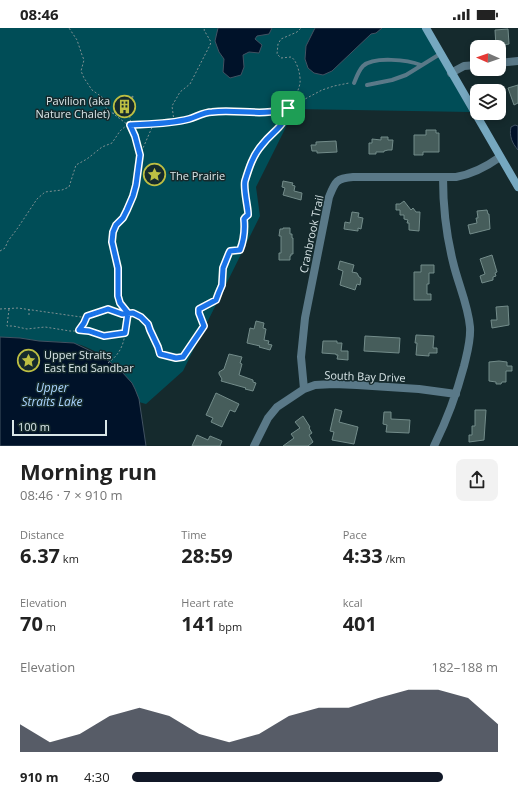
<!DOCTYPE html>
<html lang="en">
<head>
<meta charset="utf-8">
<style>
  :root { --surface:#fff; --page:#f2f2f2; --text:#222; --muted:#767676; --accent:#111827 }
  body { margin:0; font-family:"Open Sans",sans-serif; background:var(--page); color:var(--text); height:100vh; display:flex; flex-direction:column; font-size:15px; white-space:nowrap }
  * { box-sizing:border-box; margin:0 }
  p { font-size:13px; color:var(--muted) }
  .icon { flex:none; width:22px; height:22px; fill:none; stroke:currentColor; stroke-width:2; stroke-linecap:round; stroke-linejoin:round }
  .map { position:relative; height:418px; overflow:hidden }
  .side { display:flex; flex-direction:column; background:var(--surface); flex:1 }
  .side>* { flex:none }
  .needle { width:26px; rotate:272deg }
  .buttons { position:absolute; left:470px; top:12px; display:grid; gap:8px }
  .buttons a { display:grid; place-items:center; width:36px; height:36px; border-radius:8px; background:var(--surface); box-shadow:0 2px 6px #0003; font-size:20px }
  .scale { position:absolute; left:12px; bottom:10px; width:95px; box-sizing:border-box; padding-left:4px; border:2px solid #d9e6e8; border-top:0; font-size:11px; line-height:14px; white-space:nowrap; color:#d9e6e8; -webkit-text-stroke:3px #152a2d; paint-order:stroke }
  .pin { position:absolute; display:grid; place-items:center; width:34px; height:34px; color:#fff; margin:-17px; border-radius:8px; box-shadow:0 2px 6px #0006 }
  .round { display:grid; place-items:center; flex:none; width:42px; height:42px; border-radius:8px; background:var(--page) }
  .overview { display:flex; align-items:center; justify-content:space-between; height:68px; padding:0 20px }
  h1 { font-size:22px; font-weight:700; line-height:30px }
  .stats { display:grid; grid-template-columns:repeat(3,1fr); gap:6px; height:68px; padding:4px 20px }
  .stats div { display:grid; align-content:center }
  .stats b { font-size:20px; font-weight:700 }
  .stats small { font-size:11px; font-weight:400 }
  .stats p { font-size:11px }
  .chart { height:112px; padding:8px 20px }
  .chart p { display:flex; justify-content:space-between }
  .chart svg { width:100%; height:72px; margin-top:4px; fill:var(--accent); opacity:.7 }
  ul { padding:0 20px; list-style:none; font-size:13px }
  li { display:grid; grid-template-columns:64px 48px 1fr; align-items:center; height:30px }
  li i { height:10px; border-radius:5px; background:var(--accent) }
  .status { display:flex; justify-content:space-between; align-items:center; height:28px; padding:0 20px; background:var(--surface); direction:ltr }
  .status svg { height:11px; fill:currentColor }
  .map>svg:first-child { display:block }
  .green { fill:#004d57 }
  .water { fill:#001229; stroke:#415262 }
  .building { fill:#465d5b; stroke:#738c8a }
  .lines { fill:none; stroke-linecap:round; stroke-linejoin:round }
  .path { stroke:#7f9092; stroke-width:1; stroke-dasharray:2 2; stroke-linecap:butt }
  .lane { stroke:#5a7988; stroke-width:4 }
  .street { stroke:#5a7988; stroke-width:8 }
  .secondary { stroke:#76a8c0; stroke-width:8 }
  .route-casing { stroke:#fff; stroke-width:8 }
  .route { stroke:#1a73e8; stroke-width:5 }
  .labels { text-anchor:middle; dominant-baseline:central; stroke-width:3; stroke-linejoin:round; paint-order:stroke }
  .poi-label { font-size:11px; fill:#d9e6e8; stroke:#152a2d; text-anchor:start }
  .street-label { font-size:11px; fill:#d9e6e8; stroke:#152a2d }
  .water-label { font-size:12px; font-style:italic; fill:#a9d2fd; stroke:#152a2d }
</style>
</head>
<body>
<div class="status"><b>08:46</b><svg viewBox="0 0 49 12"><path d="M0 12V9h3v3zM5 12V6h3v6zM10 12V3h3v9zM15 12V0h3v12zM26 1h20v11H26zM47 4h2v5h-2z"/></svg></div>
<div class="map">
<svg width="518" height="418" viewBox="0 0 518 418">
  <rect width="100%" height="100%" fill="#152a2d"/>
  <path class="green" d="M0 0H423L470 84 295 81 256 159 260 188 183 343 146 376 139 374C135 349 101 322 77 316 65 313 52 314 40 314 26 312 14 309 0 309Z"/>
  <path class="water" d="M218 0H272L269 6 257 8 255 11 262 17 259 25 249 24 243 27 244 39 241 47 230 50 223 44 224 31 219 24 215 13Z
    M315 0H382L376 5 371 6 332 43 323 47 314 45 308 40 305 31 306 18Z
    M515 97 518 98V122C512 115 509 108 511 99Z
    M0 309 20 310 39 313 74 315 105 330 122 344 132 355 135 361 139 371 146 418H0Z"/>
  <path class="building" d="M508 1 509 16 503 17V19H496L495 2Z
    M518 57V75L514 77 508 60Z
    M133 68 130 84 114 81 123 75Z
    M426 102H436V105H439V124H423V127H414V107H426Z
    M381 109H388V112H393L392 122H388L384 123V124H376V126H369V115H372V111L381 112Z
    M336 113 337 124 317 125V123H312L311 117H316V114Z
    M283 153 293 155 292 157 295 158 294 163 302 165 301 172 283 167 285 160 282 159Z
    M404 173 411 182 413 180 416 184H420L419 203 409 202V195H407L408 192 404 191V187H400V182H396V176H400Z
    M487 182 488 186H489L490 201 470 206 468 197 477 195 476 190H478L477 183Z
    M352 184 359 185 358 189 363 190 361 201 358 200V203L344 201 345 194 350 195Z
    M283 200H290V206H292V210H293V226H291V228H290V232H279V225H281V208H279L280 201H283Z
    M492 227 497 244 495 245 496 248 493 249V252L482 255 480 248 485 246 480 231Z
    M340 233 354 237 352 244 357 245 359 249 361 250 360 257 357 256 355 262 340 257 343 243 338 241Z
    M421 237H434V245H429V256H427V266H431V272H414V244H421Z
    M508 278 509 297 492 300 491 292H497L496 279Z
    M256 293 264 295 263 300 266 301 264 312 269 313 268 316 272 317 270 322 259 319 260 318 247 315 250 300 254 301Z
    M416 307 434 308 433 320H437V325H429V328L416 327 417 315H415Z
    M365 308 400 310 399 325 364 323Z
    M323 313H337V315H342L341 323H348V332L337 331 338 327H336V326L322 325Z
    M229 326 242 329 240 335 242 336 239 347 253 352V354L256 355 253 363 245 361 246 360 221 353 222 351 219 346V344L224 341Z
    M499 333 507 334V338H512V343H506V354H502L501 356H496V354L489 353V334Z
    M216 365 239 376 235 384 230 382 222 399 211 394 213 390 206 387Z
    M335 381 342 383 339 394 358 399 354 416 332 412 334 404 330 403Z
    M475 382H486L484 412 469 414V407H472V398H475Z
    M384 384H391V391L410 392 409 405 386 404 387 397 383 396Z
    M303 388 310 399 309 400 312 405 309 407 313 414 308 418H283L294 410 291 406 300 400 295 394Z
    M197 407 208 412 210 408 222 413 220 418H192Z"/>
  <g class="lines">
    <path class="path" d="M297 74C295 66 299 62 300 55 301 48 297 32 291 29L281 30 277 26 278 16 281 11 297 4 301 0
      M129 84 131 97 153 96 188 91 210 84H276L288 80 322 62 334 58 349 55
      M113 86 116 82
      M174 93 172 78 180 64 190 56 210 17 211 14 204 2 205 0
      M140 127 153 97
      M0 223 5 220 8 213 17 201 37 171 45 164 62 162 69 159 76 137 87 131 102 119 112 115 120 103 127 97
      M0 281 18 280 81 289 92 287 105 281 122 285H128L120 275 118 268V240L111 214 113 204 116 197 123 190 127 182 133 168 136 157 140 127 135 107 131 97H128L106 80 102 69 92 62 84 50 81 43 84 32 82 27 77 12 69 0
      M9 281 7 298H13L27 301 45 299 70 303H89L104 308 125 305
      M29 287V282
      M80 301 84 295 87 288
      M108 335C127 321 124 306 128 285H133L147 293 158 319 160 326 176 330 183 329 204 298 199 285V281L216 272 219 265 222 257 223 240 229 225 231 223 240 222C244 212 245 201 244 191 245 189 247 189 248 187 249 185 243 160 245 153 249 140 253 127 262 117 274 101 283 102 288 80"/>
    <path class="lane" d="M354 55C356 50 359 42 363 38 374 28 408 32 421 37
      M367 57 392 52 406 47 440 26"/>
    <path class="street" d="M499 35 518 33
      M451 45 464 38 477 37
      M304 361 301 329 305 290 329 169C335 154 336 150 353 149H456C473 146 486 139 500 129
      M254 418 268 390 277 379 304 361 315 357 334 356 357 357 419 361 456 366
      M434 418C448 390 456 368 464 338 467 325 471 313 470 299 468 276 458 256 453 234 446 206 443 178 443 149"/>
    <path class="secondary" d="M426 0 518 159"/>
  </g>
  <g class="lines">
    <defs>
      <path id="route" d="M288 80C262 89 239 81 212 84 204 84 196 89 189 91 170 96 149 96 130 97L135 108 140 127 136 157 133 168 127 182 123 190 116 197 113 204 112 214 118 240V268L120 275 128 285 125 305 104 308 89 303 79 302 84 295 87 288 108 281 122 286 133 285 141 289 148 296 150 302 158 319 160 326 176 330 183 329 204 298 199 285V281L216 272 219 264 222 257 223 240 229 225 230 223 240 222C244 212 245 201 244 191 245 189 247 188 248 187 249 184 243 160 245 153 249 140 253 127 262 117 274 101 283 102 288 80"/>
    </defs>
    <use href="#route" class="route-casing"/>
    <use href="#route" class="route"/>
  </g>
  <defs>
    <symbol id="building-ring" viewBox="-11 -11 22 22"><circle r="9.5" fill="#152a2d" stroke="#bdbf43" stroke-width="1.5"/><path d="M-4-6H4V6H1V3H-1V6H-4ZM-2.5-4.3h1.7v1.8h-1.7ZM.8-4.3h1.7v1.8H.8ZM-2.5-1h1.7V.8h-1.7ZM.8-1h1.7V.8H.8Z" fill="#bdbf43"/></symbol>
    <symbol id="sight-ring" viewBox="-11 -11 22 22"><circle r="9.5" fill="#152a2d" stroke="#bdbf43" stroke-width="1.5"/><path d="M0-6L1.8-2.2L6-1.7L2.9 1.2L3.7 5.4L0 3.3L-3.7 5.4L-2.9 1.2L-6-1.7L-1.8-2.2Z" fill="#bdbf43"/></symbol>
  </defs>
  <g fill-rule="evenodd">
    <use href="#building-ring" x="112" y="66" width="25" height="25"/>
    <use href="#sight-ring" x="142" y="134" width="25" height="25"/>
    <use href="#sight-ring" x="16" y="320" width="25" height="25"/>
  </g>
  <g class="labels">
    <g class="poi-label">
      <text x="110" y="72" text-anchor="end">Pavilion (aka<tspan x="110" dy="13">Nature Chalet)</tspan></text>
      <text x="170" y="147">The Prairie</text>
      <text x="44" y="326">Upper Straits<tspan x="44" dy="13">East End Sandbar</tspan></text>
    </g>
    <g class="street-label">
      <text transform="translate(311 206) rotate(-78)">Cranbrook Trail</text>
      <text transform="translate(365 348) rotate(2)">South Bay Drive</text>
    </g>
    <g class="water-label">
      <text x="52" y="359">Upper<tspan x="52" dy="14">Straits Lake</tspan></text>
    </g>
  </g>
</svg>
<div class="buttons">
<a><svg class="needle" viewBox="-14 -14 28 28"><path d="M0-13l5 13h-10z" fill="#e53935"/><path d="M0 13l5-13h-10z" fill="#767676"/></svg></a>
<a><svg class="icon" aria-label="layers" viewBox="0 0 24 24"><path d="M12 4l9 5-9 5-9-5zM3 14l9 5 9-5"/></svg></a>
</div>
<div class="scale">100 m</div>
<div class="pin" style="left:288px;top:80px;background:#1e9e55"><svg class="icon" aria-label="arrive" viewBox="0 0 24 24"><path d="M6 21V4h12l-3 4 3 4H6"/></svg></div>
</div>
<section class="side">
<div class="overview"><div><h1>Morning run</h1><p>08:46 · 7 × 910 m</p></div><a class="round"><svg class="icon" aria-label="share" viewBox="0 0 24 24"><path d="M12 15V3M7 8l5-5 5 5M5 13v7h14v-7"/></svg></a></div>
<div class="stats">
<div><p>Distance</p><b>6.37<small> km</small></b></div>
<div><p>Time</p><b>28:59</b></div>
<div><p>Pace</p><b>4:33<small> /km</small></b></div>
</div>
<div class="stats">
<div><p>Elevation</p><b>70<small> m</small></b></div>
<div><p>Heart rate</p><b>141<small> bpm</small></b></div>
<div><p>kcal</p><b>401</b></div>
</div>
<div class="chart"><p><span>Elevation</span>182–188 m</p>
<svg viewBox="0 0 160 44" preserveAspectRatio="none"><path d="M0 44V27L10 38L20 33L30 22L40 17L50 22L60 33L70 38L80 33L90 22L100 17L110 17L120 11L130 6L140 6L150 11L160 27V44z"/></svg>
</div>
<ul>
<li><b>910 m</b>4:30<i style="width:85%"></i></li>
</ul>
</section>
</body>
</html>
